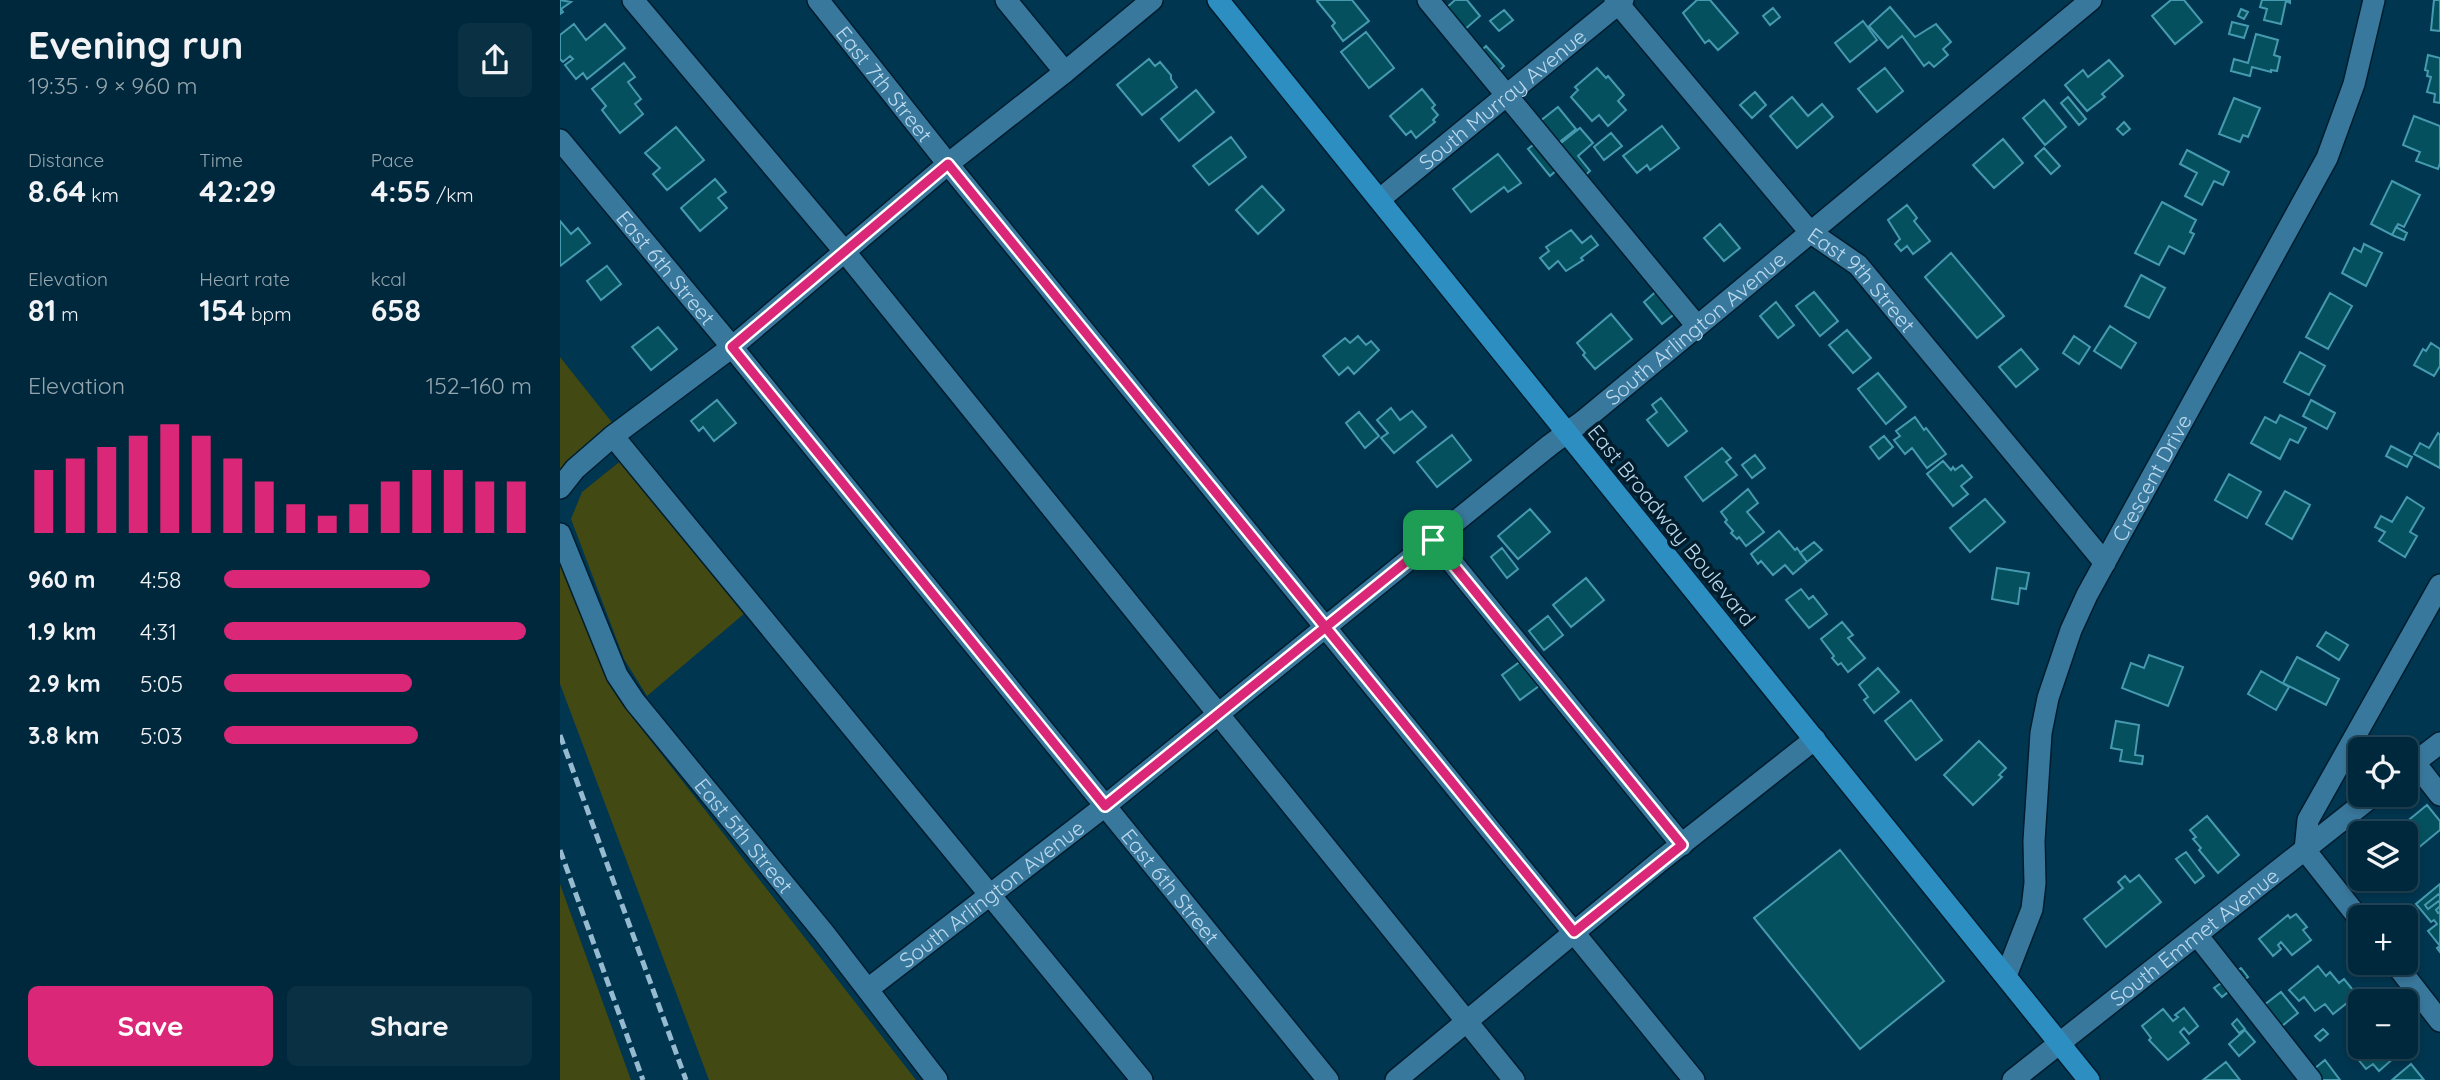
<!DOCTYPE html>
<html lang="en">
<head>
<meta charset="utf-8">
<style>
  :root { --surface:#00283c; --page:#0a3043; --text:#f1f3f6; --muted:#95a6af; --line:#224456; --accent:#db2777 }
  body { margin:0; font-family:Quicksand,sans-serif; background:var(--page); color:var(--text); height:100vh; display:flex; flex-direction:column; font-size:26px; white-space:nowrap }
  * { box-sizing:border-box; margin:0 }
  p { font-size:23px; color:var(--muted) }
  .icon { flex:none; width:38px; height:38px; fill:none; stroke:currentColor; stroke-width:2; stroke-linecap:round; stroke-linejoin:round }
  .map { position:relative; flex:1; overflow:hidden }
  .side { display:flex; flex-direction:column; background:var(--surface); width:560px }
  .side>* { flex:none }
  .buttons { position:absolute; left:1788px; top:737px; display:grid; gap:14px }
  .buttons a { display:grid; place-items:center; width:70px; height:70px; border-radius:10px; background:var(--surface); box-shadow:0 4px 10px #0003,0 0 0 2px var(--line); font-size:35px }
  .pin { position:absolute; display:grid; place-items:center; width:60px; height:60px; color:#fff; margin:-30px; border-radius:14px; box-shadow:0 4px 10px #0006 }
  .round { display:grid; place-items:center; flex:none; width:74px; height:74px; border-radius:10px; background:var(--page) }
  .head { display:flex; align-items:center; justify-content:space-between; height:119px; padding:0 28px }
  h1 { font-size:38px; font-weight:800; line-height:52px }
  .metrics { display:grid; grid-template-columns:repeat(3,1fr); gap:10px; height:119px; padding:7px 28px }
  .metrics div { display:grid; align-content:center }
  .metrics b { font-size:30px; font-weight:800 }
  .metrics small { font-size:19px; font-weight:400 }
  .metrics p { font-size:19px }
  .chart { height:196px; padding:14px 28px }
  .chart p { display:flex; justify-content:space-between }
  .chart svg { width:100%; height:126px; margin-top:7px; stroke:var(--accent); stroke-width:6 }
  .action { display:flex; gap:14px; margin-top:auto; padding:14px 28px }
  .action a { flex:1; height:80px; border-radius:10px; background:var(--accent); color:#fff; font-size:28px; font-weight:800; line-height:80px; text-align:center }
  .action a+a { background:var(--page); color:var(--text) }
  ul { padding:0 28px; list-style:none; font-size:23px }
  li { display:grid; grid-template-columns:112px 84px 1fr; align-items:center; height:52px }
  li i { height:18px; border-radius:9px; background:var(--accent) }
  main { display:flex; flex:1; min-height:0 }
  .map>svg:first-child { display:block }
  .green { fill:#424912 }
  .building { fill:#05505f; stroke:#469aaf; stroke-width:2 }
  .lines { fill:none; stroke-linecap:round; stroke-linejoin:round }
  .minor-casing { stroke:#001d2e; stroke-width:24 }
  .highway-casing { stroke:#001d2e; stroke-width:24 }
  .minor { stroke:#39789d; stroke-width:21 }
  .highway { stroke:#2d8ec1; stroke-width:21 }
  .rail { stroke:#96bacf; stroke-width:5; stroke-dasharray:10 5; stroke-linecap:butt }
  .route-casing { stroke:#fff; stroke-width:14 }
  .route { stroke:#db2777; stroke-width:9 }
  .labels { text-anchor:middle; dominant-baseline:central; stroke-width:7; stroke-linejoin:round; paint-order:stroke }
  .street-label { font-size:21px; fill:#bad9ed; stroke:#021c2b }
</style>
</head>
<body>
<main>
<section class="side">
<div class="head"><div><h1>Evening run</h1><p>19:35 · 9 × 960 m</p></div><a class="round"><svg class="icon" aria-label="share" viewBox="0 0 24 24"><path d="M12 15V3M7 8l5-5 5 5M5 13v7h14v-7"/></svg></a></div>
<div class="metrics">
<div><p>Distance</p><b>8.64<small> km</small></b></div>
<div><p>Time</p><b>42:29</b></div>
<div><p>Pace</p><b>4:55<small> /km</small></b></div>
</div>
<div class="metrics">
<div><p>Elevation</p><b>81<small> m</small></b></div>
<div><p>Heart rate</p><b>154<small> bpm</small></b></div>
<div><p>kcal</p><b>658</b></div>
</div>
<div class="chart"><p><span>Elevation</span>152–160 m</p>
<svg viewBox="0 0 160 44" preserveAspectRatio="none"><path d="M5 44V22M15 44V18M25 44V14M35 44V10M45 44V6M55 44V10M65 44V18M75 44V26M85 44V34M95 44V38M105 44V34M115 44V26M125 44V22M135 44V22M145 44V26M155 44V26"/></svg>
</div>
<ul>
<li><b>960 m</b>4:58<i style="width:67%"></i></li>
<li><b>1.9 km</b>4:31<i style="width:98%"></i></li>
<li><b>2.9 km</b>5:05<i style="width:61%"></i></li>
<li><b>3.8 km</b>5:03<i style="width:63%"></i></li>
</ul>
<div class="action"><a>Save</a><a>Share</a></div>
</section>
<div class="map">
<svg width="1880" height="1080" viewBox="0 0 1880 1080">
  <rect width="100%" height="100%" fill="#003650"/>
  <path class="green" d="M0 357 58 430 0 485Z
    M63 459 185 613 87 696 64 659 11 519 22 492Z
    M0 537 42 665 70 714 356 1080H149L0 684Z
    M0 884 71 1080H0Z"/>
  <path class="building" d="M0 0 11 2 1 9 3 12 0 14Z
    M758 0H792L809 21 783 41 772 26 775 23 757 1Z
    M895 0H907L920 16 903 31 885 9Z
    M1137 0H1150L1178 33 1158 50 1149 40 1145 43 1123 13Z
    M1611 0H1624L1642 22 1615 44 1592 16Z
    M1702 0H1730V3L1726 1 1721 24 1704 20 1707 9 1700 7Z
    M1874 0H1880V31L1871 30Z
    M1330 7 1355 37 1376 24 1391 42 1383 49 1388 55 1374 67 1369 62 1364 66 1342 36 1328 48 1309 26Z
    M1213 8 1220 17 1210 25 1203 16Z
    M1681 9 1688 12 1684 19 1678 16Z
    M944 10 953 20 939 31 930 21Z
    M1303 21 1317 40 1290 62 1275 43Z
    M1672 22 1688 26 1684 38 1669 34Z
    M14 24 26 40 45 24 65 48 27 79 23 73 16 79 5 65 13 59 10 56 3 62 0 59V35Z
    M806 32 834 68 809 88 781 52Z
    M1696 34 1718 40 1714 55 1720 57 1717 71 1711 70V72L1692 67 1690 76 1671 71 1674 59 1688 63Z
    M926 46 944 66 936 74 918 54Z
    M1868 55 1880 58V103L1874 102 1875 94 1867 92 1871 77 1867 76 1868 71 1865 70Z
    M589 59 595 66 600 62 611 75V79L617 87 582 115 557 85Z
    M1549 60 1563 76 1542 94 1545 97 1527 111 1505 85 1523 70 1528 77Z
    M64 63 75 77 68 82 81 99 75 104 83 114 60 133 42 110 46 106 32 89Z
    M1037 68 1046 78 1048 76 1064 95 1058 101 1066 110 1048 126 1039 115 1032 121 1011 97 1018 90 1015 87Z
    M1325 68 1343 91 1317 112 1298 89Z
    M862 89 875 105 872 108 878 115 873 120 875 122 856 138 851 131 846 135 830 116Z
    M636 90 654 112 619 141 601 119Z
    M1195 92 1206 105 1192 118 1180 105Z
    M1232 97 1248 116 1262 104 1273 117 1237 148 1210 116Z
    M1508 97 1526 119 1519 125 1501 103Z
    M1674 98 1700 108 1688 137 1683 135 1680 142 1659 134Z
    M1484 100 1506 127 1485 145 1463 118Z
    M998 107 1016 129 997 144 979 122Z
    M1854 116 1880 126V163L1878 169 1856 161 1860 152 1843 145Z
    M1564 122 1570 129 1563 135 1557 129Z
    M1102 126 1119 148 1090 170 1087 165 1077 173 1063 156Z
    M116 127 144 160 107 190 93 174 100 168 85 153Z
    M1020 128 1033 143 1018 156 1030 171 1022 178 996 147Z
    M1051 133 1062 146 1044 160 1034 147Z
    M671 137 686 157 649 185 633 166Z
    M1443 139 1463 163 1434 188 1413 165Z
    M977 142 998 169 990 176 968 149Z
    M1484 148 1500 166 1491 174 1475 156Z
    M1627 150 1669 172 1663 185 1654 181 1642 205 1625 196 1637 173 1620 164Z
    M938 154 961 183 948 192 944 187 911 212 893 189Z
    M155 179 166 192 158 198 167 208 140 231 121 208Z
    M1832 181 1860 195 1844 227 1838 224 1832 235 1811 224Z
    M702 186 724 210 698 234 676 210Z
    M1602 202 1636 220 1630 232 1634 234 1624 254 1609 246 1599 265 1575 253Z
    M1347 205 1357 218 1354 221 1370 241 1353 254 1347 246 1341 251 1335 244 1340 239 1328 220Z
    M0 221 11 234 18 228 30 243 0 266Z
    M1160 224 1180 248 1164 261 1144 238Z
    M1836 227 1847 233 1844 240 1832 235Z
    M1011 230 1022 243 1031 236 1038 245 1021 258 1023 260 1006 271 998 261 989 269 980 258 989 251 986 247Z
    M1804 244 1822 253 1806 286 1782 273 1794 248 1801 252Z
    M1391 253 1444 316 1417 338 1365 277Z
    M47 266 61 284 41 300 27 281Z
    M1581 275 1605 288 1589 318 1565 306Z
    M1099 289 1118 311 1102 324 1084 302Z
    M1254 292 1278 321 1260 336 1236 306Z
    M1770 293 1792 306 1768 349 1746 337Z
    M1216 302 1234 325 1218 338 1200 316Z
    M1051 314 1072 339 1035 369 1023 355 1025 353 1017 343Z
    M1550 326 1576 343 1561 368 1534 351Z
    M98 327 117 349 91 370 72 347Z
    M1287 330 1311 358 1293 373 1269 345Z
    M798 336 806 345 811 341 819 350 794 374 788 367 779 375 763 356 785 338 790 343Z
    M1514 336 1530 347 1519 364 1503 353Z
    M1871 343 1880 349V366L1874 376 1854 365 1863 349 1866 351Z
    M1461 349 1478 369 1456 387 1439 367Z
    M1740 352 1765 366 1749 395 1724 382Z
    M1318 373 1346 407 1326 424 1298 389Z
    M1101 398 1127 431 1108 446 1087 420 1097 412 1092 405Z
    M157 400 176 423 154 441 143 427 139 431 131 421Z
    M1751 400 1775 413 1767 429 1743 416Z
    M831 408 840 420 852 411 866 427 834 453 821 438 828 433 817 420Z
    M799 412 819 436 805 448 786 423Z
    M1720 415 1746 428 1738 443 1730 439 1720 459 1691 443 1705 417 1716 423Z
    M1355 417 1364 430 1366 428 1386 454 1367 468 1352 448 1345 454 1334 440 1340 436 1336 431Z
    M1878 433 1880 435V468L1854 454 1860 443 1869 448Z
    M892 435 911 460 877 487 857 462Z
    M1324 436 1333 447 1319 459 1310 447Z
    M1831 446 1852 457 1847 467 1826 456Z
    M1162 448 1171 458 1166 462 1177 475 1143 501 1125 477Z
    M1195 455 1205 468 1192 478 1182 465Z
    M1383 461 1391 470 1393 467 1395 470 1402 465 1412 477 1401 486 1408 494 1393 506 1367 474Z
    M1669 474 1701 492 1687 518 1655 500Z
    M1188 489 1198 503 1187 512 1204 532 1186 546 1179 537 1177 539 1171 533 1173 531 1165 522 1167 520 1161 512Z
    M1725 491 1750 505 1732 539 1706 524Z
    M1847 497 1864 508 1850 532 1857 536 1845 557 1819 541 1825 532 1815 527 1821 516 1832 522Z
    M1425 499 1445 522 1410 552 1390 528Z
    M970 509 990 532 958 559 938 536Z
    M1219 531 1235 550 1237 548 1247 562 1233 574 1225 565 1213 575 1201 561 1198 564 1191 554Z
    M1254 542 1262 550 1247 562 1240 553Z
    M942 548 958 569 947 578 931 557Z
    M1437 568 1469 573 1466 589 1460 588 1458 604 1432 599Z
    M1026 578 1044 600 1011 627 993 605Z
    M1241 589 1249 599 1253 596 1267 614 1249 628 1226 600Z
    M988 616 1003 635 984 650 969 631Z
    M1282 622 1293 635 1288 638 1305 658 1288 672 1281 663 1278 665 1272 658 1274 656 1261 639Z
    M1766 632 1788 645 1779 660 1757 646Z
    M1589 655 1623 667 1608 706 1562 688 1571 663 1584 668Z
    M1737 657 1779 679 1766 705 1723 683Z
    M961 661 979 686 960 700 942 675Z
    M1318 668 1339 692 1314 713 1304 700 1308 697 1299 685Z
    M1701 671 1729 687 1716 710 1688 694Z
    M1351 700 1382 740 1356 760 1325 721Z
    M1556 721 1579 725 1575 755 1583 756 1582 764 1560 761 1562 750 1551 748Z
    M1419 741 1446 768 1439 775 1442 777 1413 805 1384 775Z
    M1867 805 1880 821V830L1846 858V833H1833Z
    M1647 816 1679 855 1658 873 1639 850 1641 848 1633 839 1636 837 1630 830Z
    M1280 850 1384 981 1300 1049 1194 918Z
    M1626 852 1644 876 1635 883 1616 859Z
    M1579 875 1601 902 1546 947 1524 919 1563 888 1558 882 1565 876 1570 882Z
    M1818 878H1836L1826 887Z
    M1880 884V893L1865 905 1868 909 1880 900V906L1876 910 1878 913 1880 912V952L1877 948 1880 946 1868 931 1877 924 1874 920 1871 922 1856 904Z
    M1880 884V952L1877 948 1880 946 1868 931 1877 924 1874 920 1871 922 1856 904Z
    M1736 914 1747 927 1743 930 1751 940 1732 955 1721 942 1718 945 1721 949 1713 956 1699 939 1728 915 1730 918Z
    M1758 966 1766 976 1770 972 1779 983 1784 979 1797 995 1773 1014 1765 1004 1755 1011 1744 997 1739 1001 1729 990Z
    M1681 968 1688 977 1682 981 1675 972Z
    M1661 983 1668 992 1662 997 1654 988Z
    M1721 992 1738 1013 1717 1030 1699 1009Z
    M1624 1008 1638 1026 1629 1034 1624 1028 1620 1032 1629 1043 1608 1060 1589 1040 1591 1038 1582 1026 1603 1009 1613 1021 1618 1017 1615 1015Z
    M1677 1019 1685 1029 1679 1033 1672 1024Z
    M1763 1029 1768 1034 1760 1041 1755 1036Z
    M1685 1030 1695 1042 1679 1056 1669 1044Z
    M1802 1046H1842L1843 1050 1819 1071 1813 1064 1806 1069 1796 1057 1805 1050Z
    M1765 1060 1780 1080H1762L1754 1069Z
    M1666 1062 1680 1080H1643Z
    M1851 1064 1864 1080H1832Z"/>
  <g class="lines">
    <defs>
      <g id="minor">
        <path d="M73 0 285 252 954 1080"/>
        <path id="s1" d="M258 0 388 164 1134 1080"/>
        <path d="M446 0 505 72"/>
        <path d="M868 0 1137 326"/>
        <path id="s2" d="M1055 0 1250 232 1298 265 1545 563"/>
        <path id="s3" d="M0 140 172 347 768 1080"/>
        <path id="s4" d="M820 199 1063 0"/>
        <path d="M53 436 582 1080"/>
        <path d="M0 488 15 469 53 436 172 347 388 164 505 72 592 0"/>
        <path id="s5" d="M0 534 57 675 75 702 264 933 377 1080"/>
        <path d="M873 539 1122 845"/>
        <path d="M1855 763 1880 795"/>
        <path d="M1846 769 1880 743"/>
        <path d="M1801 921 1745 850 1748 820 1880 585"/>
        <path d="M1637 935 1751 1080"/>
        <path d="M1834 962 1880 1021"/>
        <path id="s6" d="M1446 976 1472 909 1475 883 1474 841 1481 733 1488 698 1511 630 1527 595 1767 158 1794 84 1814 0"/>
        <path id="s7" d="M308 989 545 806 990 445 1023 421 1531 0"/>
        <path d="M836 1080 1099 862 1255 739"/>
        <path id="s8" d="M1453 1080 1815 794"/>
      </g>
      <path id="highway" d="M658 0 1529 1080"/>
    </defs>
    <use href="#minor" class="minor-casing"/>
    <use href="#highway" class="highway-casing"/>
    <use href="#minor" class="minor"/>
    <use href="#highway" class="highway"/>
    <path class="rail" d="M0 735 126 1080
      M0 850 83 1080"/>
  </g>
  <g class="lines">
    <defs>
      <path id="route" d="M873 540C764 629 654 717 545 806L172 347 388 164 1014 932 1122 845 873 540"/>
    </defs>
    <use href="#route" class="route-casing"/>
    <use href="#route" class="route"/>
  </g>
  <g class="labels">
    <g class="street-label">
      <text stroke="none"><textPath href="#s1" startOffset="107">East 7th Street</textPath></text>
      <text stroke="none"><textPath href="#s4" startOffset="158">South Murray Avenue</textPath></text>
      <text stroke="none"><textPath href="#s3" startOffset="166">East 6th Street</textPath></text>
      <text stroke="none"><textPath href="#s2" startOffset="374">East 9th Street</textPath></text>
      <text stroke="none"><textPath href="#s7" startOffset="1059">South Arlington Avenue</textPath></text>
      <text stroke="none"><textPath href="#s6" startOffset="528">Crescent Drive</textPath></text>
      <text transform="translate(1112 525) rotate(51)">East Broadway Boulevard</text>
      <text stroke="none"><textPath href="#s5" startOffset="357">East 5th Street</textPath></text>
      <text stroke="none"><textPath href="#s3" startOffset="964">East 6th Street</textPath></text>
      <text stroke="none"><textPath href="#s7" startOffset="156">South Arlington Avenue</textPath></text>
      <text stroke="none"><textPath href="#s8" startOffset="231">South Emmet Avenue</textPath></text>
    </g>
  </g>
</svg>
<div class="buttons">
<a><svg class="icon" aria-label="locate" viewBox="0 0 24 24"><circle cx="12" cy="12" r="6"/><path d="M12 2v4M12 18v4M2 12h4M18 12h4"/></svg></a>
<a><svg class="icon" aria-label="layers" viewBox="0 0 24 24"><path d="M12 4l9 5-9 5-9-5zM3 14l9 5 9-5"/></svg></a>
<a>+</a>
<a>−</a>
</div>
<div class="pin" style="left:873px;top:540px;background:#1e9e55"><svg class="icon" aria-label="arrive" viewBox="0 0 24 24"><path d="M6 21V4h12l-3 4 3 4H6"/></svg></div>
</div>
</main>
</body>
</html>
